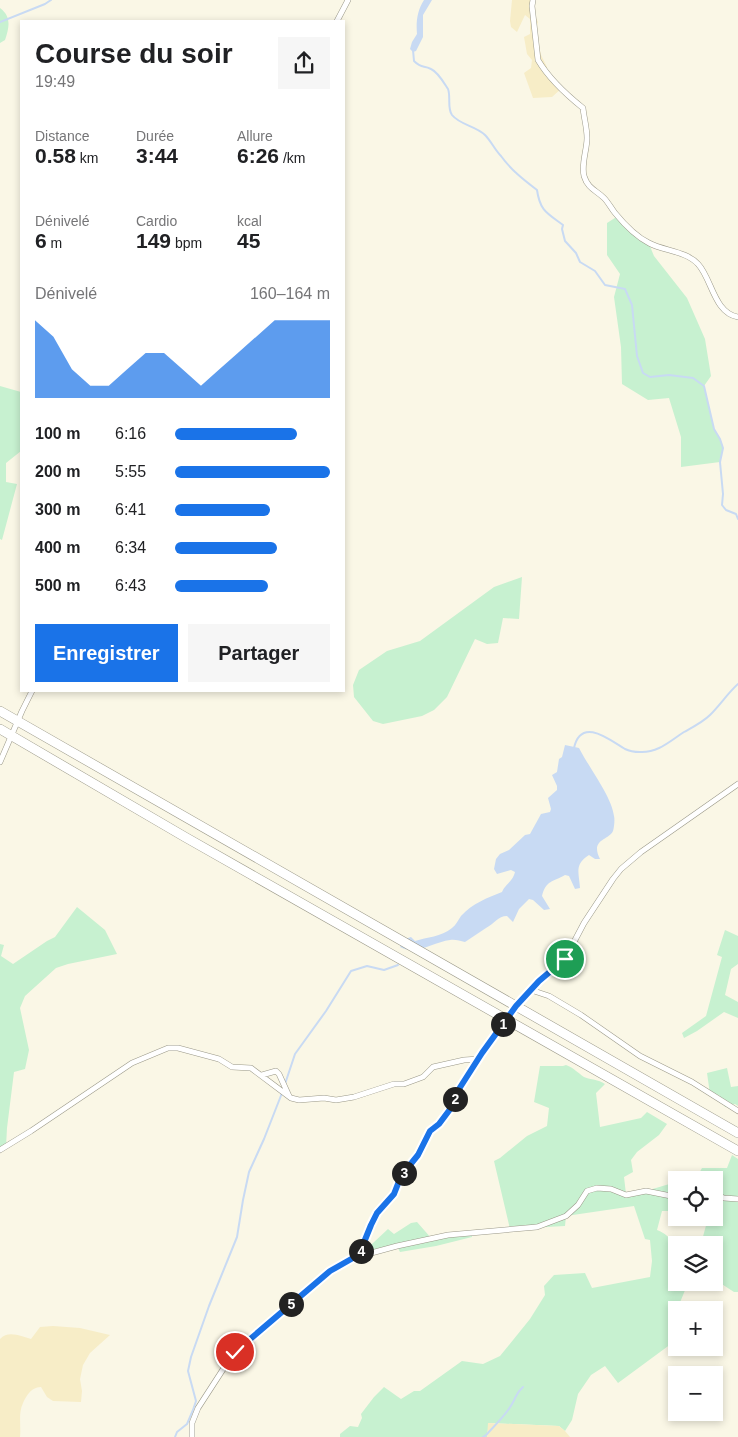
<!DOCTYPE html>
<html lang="fr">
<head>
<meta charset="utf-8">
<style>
  :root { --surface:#fff; --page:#f6f6f6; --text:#202124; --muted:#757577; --accent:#1a73e8 }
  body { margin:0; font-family:Arial,sans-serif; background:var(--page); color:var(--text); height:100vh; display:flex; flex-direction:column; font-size:19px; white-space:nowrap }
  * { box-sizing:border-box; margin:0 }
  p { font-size:16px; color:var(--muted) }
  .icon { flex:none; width:28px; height:28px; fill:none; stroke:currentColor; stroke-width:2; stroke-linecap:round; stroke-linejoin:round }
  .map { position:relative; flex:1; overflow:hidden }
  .details { position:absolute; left:20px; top:20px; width:325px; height:672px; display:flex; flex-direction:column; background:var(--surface); border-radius:0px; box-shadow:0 2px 8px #0003 }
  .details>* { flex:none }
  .buttons { position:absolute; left:668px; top:1171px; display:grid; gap:10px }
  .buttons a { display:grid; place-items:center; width:55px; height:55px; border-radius:0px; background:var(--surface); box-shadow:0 2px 8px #0003; font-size:25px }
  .pin { position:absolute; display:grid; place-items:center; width:42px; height:42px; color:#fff; margin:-21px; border:2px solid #fff; border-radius:50%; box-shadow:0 1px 5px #0007 }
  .km { position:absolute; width:25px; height:25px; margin:-12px; border-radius:50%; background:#222; color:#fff; font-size:14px; line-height:25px; text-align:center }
  .round { display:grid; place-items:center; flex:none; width:52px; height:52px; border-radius:0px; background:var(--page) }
  .head { display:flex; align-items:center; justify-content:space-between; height:85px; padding:0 15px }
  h1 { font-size:28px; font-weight:700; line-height:38px }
  .stats { display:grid; grid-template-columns:repeat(3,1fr); gap:8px; height:85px; padding:5px 15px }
  .stats div { display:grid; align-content:center }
  .stats b { font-size:21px; font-weight:700 }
  .stats small { font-size:14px; font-weight:400 }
  .stats p { font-size:14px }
  .chart { height:140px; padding:10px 15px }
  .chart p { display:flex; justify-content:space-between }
  .chart svg { width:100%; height:90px; margin-top:5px; fill:var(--accent); opacity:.7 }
  .button { display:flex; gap:10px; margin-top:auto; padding:10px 15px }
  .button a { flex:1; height:58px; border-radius:0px; background:var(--accent); color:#fff; font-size:20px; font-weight:700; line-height:58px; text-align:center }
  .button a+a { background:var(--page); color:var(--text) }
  ul { padding:0 15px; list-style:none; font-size:16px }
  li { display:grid; grid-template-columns:80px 60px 1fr; align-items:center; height:38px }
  li i { height:12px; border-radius:6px; background:var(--accent) }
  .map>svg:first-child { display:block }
  .green { fill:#c7f1d0 }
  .sand { fill:#f7edc7 }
  .water { fill:#c8daf3 }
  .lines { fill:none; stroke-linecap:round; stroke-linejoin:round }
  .stream { stroke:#c8daf3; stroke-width:2 }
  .minor-casing { stroke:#9a9888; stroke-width:6 }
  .trunk-casing { stroke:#9a9888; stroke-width:10 }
  .minor { stroke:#fff; stroke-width:5 }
  .trunk { stroke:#fff; stroke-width:9 }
  .route-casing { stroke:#fff; stroke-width:10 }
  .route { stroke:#1a73e8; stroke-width:6 }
</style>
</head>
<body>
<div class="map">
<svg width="738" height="1437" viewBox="0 0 738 1437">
  <rect width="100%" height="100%" fill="#faf7e6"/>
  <path class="green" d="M0 8C12 17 9 28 5 40L0 43Z
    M618 216 649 244 654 256 687 298 705 339 711 376 704 386 714 429 720 439 723 448 720 462 681 467V437L669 398 648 400 622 384 621 347 614 297 620 274 607 255V223Z
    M0 386 21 392V451L6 463V482L17 484 2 540 0 539Z
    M522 577 519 619 503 618 498 643 487 644 475 639 447 697 434 710 422 716 383 724 373 721 354 697 353 685 359 670 387 651 420 641 494 587Z
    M77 907 105 930 117 954 68 964 56 968 25 996 20 1008 29 1050 25 1069 14 1072 7 1128 6 1147 0 1150V944L4 945 1 956 13 964 47 941 55 937Z
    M725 930 738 936V964L731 969 725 995 738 1002V1018L724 1012 697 1031 684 1038 682 1033 706 1016 722 957 717 955Z
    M566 1065C574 1068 578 1073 584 1077 591 1080 598 1079 605 1084L596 1093 600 1127 641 1118 647 1112 667 1124 659 1135 637 1152 631 1160 633 1172 624 1177 626 1194 646 1191 676 1182V1208L672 1211H662L657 1230C682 1240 676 1260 676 1282L688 1283 674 1317 675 1341 618 1383 605 1366 591 1375 578 1394 572 1420 565 1431 559 1426 489 1423 487 1437H340V1434L350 1426 358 1427 362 1418 361 1414 374 1397 384 1387 401 1399 414 1391H420L462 1361 483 1364 500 1356 530 1319 545 1295 544 1286 554 1275 585 1273 592 1288 650 1277 652 1261 650 1240 645 1239 634 1206 566 1216 565 1226 510 1229 494 1161 500 1158 527 1136 547 1126 549 1108 534 1102 540 1066H563Z
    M727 1068 731 1087 738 1086V1106L735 1104 725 1107 719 1095 710 1094 707 1073Z
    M732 1155 738 1159V1292H734L714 1279V1245H696L701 1244 708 1218H714V1180H684L697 1177 702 1168H727Z
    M417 1222 432 1239 472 1233V1237L436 1246 400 1252 397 1246 358 1257 388 1229 394 1234 411 1223Z"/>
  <path class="sand" d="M512 0H533V13L538 22 535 34 538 42 541 55 547 67 545 71 562 88 552 97 533 98 524 73 531 68 532 60 527 54 524 37 530 34V19L525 15 517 32 511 27 510 21Z
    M53 1326 80 1328 110 1335 90 1353 83 1365 80 1379 82 1391 81 1402 53 1401 47 1397 41 1387C30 1387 24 1399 21 1409 19 1418 21 1428 20 1437H0V1339C8 1330 21 1336 31 1339L40 1327Z
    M488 1423 559 1426 565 1431 570 1437H487Z"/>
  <path class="water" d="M424 0H432L423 15V37L416 51 413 52 410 49 412 42 417 34C416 22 417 11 424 0Z
    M565 745 579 748C588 766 612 797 614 816 615 820 614 828 613 831 608 841 590 839 600 859H595L589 855C574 865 579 872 580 888L575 889 569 876 565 875C553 882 546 880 542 896L550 909 544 910 533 900 529 899 519 909 513 922 507 916C498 916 494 924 486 928 479 933 472 937 465 942 460 941 455 939 450 940 434 942 415 956 400 947L405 939 411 937 415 941C427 937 441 937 452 928 456 925 458 920 461 916 473 903 487 898 502 892 506 883 512 883 515 872L511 870 497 874 494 869 496 859 500 854 509 850 525 835 530 834 541 814 550 812 551 809 548 798 557 790V786L552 775 557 772 559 759 562 757Z"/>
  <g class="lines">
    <path class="stream" d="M0 22 45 4 51 0
      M413 50 414 61C422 69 423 65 431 69 438 72 444 83 448 89 451 97 447 108 452 115 460 125 476 126 485 135 491 141 495 150 501 156 511 170 524 180 537 190 540 211 547 213 563 225L562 229 565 241 576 253 580 262 595 271 605 285 625 289 632 305 637 356 643 373 650 377 669 375 693 378 704 386 714 429 720 439 723 448 720 462 723 494 722 505 726 510 736 514 738 519
      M574 748C581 716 610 740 625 749 629 751 635 752 640 752 658 753 670 741 684 732 693 727 703 722 710 715 720 705 728 693 738 684
      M285 1084 295 1054 326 1011 351 971 367 966 384 970 398 965
      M175 1437 177 1432 187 1424 193 1410 196 1401 188 1371 191 1357 209 1306 237 1237 243 1200 249 1172 264 1139 282 1093
      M483 1437 486 1435C495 1425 506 1415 512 1404 517 1396 515 1394 523 1387"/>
    <defs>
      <path id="minor" d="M533 0 532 6 538 60C548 77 568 96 583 108 584 118 587 128 587 138 587 150 581 164 584 176 588 189 596 190 604 198 608 202 611 208 615 213 624 224 637 237 649 243 664 251 686 251 698 264 712 279 714 313 738 317
        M337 21 348 0
        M0 762 22 711 32 691
        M531 990 549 996 581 1015 640 1056 692 1082 738 1111
        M262 1075 276 1071 279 1074 289 1096
        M0 1150 31 1131 132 1063 168 1048H178L219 1059 232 1067 251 1068 291 1098 299 1100 324 1098 336 1100 354 1097 394 1084H404L423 1077 433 1067 464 1060 479 1059
        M714 1194 724 1198 738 1199
        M358 1257 371 1225 377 1213 394 1194 401 1176 418 1155 430 1131 439 1124 451 1108 459 1089 482 1053 516 1006 539 981 565 959 584 923 613 879 621 869 641 852 738 784
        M192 1437V1423L198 1408 233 1354 241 1345 330 1271 353 1258 397 1246 448 1235 537 1227 566 1216 578 1205 587 1191 597 1188 611 1189 626 1195 646 1191 676 1197"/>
      <path id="trunk" d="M0 711 738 1133
        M0 729 185 837 738 1151"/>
    </defs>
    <use href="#minor" class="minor-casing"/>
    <use href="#trunk" class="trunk-casing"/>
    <use href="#minor" class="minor"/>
    <use href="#trunk" class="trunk"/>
  </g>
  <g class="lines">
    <defs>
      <path id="route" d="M235 1352 330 1271 353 1258 358 1257 371 1225 377 1213 394 1194 401 1176 418 1155 430 1131 439 1124 451 1108 459 1089 482 1053 516 1006 539 981 565 959"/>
    </defs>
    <use href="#route" class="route-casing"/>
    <use href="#route" class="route"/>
  </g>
</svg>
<div class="buttons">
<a><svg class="icon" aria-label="locate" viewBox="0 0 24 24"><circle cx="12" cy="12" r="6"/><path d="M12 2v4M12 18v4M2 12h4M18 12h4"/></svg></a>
<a><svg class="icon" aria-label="layers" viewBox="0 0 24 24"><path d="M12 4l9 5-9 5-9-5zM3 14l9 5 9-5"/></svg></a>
<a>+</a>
<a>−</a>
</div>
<div class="pin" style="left:565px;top:959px;background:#1e9e55"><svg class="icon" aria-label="arrive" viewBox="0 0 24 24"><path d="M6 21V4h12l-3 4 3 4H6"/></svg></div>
<div class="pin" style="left:235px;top:1352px;background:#d93025"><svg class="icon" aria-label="check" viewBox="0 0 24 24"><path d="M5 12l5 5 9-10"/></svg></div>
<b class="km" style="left:503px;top:1024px">1</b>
<b class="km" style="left:455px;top:1099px">2</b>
<b class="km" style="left:404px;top:1173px">3</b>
<b class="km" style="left:361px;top:1251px">4</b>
<b class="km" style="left:291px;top:1304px">5</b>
<section class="details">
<div class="head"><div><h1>Course du soir</h1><p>19:49</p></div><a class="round"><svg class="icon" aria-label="share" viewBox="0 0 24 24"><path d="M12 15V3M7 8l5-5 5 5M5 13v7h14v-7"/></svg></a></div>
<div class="stats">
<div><p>Distance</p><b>0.58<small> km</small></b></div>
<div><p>Durée</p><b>3:44</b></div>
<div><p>Allure</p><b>6:26<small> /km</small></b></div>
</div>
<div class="stats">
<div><p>Dénivelé</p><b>6<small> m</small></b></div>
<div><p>Cardio</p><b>149<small> bpm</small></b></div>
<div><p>kcal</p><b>45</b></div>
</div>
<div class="chart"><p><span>Dénivelé</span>160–164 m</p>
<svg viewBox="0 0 160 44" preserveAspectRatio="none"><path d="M0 44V6L10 14L20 30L30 38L40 38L50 30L60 22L70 22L80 30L90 38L100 30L110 22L120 14L130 6L140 6L150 6L160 6V44z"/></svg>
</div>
<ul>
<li><b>100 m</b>6:16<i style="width:79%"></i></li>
<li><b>200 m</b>5:55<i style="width:100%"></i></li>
<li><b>300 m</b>6:41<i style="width:61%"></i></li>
<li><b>400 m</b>6:34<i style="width:66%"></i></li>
<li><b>500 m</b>6:43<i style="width:60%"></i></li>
</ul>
<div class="button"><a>Enregistrer</a><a>Partager</a></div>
</section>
</div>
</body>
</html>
